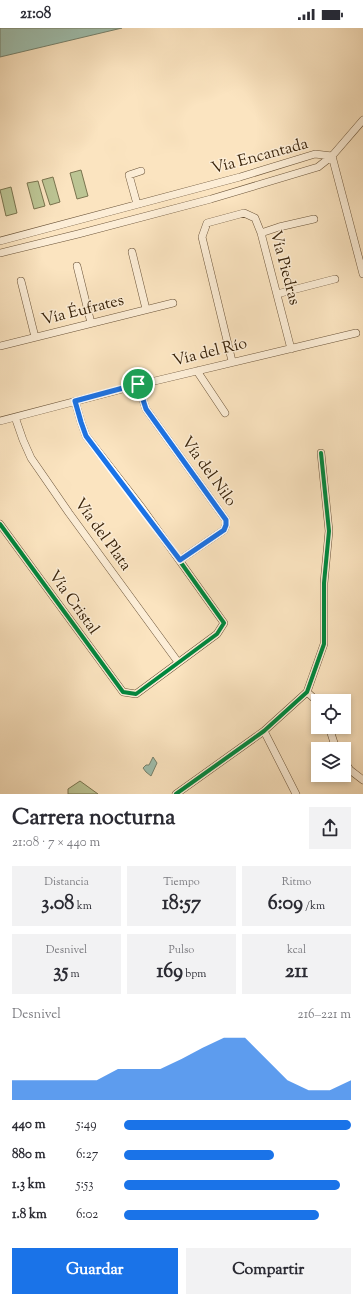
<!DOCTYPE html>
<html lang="es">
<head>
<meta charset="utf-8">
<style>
  :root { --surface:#fff; --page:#f2f2f3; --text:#2b2b33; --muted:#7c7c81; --accent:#1a73e8 }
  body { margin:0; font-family:"Sorts Mill Goudy",serif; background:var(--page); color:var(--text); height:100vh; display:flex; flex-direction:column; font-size:15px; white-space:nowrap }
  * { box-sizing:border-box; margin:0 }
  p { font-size:13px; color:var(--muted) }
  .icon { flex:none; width:22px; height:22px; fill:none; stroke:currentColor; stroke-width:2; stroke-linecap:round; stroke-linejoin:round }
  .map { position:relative; height:766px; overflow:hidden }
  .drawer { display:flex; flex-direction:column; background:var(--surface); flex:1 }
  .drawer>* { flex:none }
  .buttons { position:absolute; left:311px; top:666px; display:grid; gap:8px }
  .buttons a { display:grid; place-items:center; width:40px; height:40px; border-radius:0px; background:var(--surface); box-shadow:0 2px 6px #0003; font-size:20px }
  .pin { position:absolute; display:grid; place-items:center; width:34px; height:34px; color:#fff; margin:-17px; border:2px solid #fff; border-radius:50%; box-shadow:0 1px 4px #0007 }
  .round { display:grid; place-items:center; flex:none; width:42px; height:42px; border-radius:0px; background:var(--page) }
  .headline { display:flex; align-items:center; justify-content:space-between; height:68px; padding:0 12px }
  h1 { font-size:22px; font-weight:700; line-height:30px }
  .metrics { display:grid; grid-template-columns:repeat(3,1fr); gap:6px; height:68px; padding:4px 12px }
  .metrics div { display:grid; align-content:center; border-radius:0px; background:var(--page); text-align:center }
  .metrics b { font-size:20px; font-weight:700 }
  .metrics small { font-size:11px; font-weight:400 }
  .metrics p { font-size:11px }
  .chart { height:112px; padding:8px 12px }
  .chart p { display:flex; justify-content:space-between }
  .chart svg { width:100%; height:72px; margin-top:4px; fill:var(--accent); opacity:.7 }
  .action { display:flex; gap:8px; margin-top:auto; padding:8px 12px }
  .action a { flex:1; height:46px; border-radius:0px; background:var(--accent); color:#fff; font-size:16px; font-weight:700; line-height:46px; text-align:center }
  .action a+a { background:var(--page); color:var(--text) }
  ul { padding:0 12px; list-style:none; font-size:13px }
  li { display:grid; grid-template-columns:64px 48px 1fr; align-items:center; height:30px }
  li i { height:10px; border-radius:5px; background:var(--accent) }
  .status { display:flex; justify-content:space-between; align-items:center; height:28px; padding:0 20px; background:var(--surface); direction:ltr }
  .status svg { height:11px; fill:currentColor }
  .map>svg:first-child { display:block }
  .green { fill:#bcc594; stroke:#7a744f }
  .water { fill:#9fbfae; stroke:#76816c }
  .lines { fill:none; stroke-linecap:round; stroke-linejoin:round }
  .minor-casing { stroke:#6a5338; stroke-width:8 }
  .minor { stroke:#fcedd6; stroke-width:7 }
  .cycleway-casing { stroke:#fcedd6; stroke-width:6 }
  .cycleway { stroke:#00873e; stroke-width:4 }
  .route-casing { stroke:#fff; stroke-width:8 }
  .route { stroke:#1a73e8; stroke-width:5 }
  .labels { text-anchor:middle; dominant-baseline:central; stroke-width:3; stroke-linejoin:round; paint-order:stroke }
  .street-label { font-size:16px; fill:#39230a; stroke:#fcedd6 }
</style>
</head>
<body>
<div class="status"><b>21:08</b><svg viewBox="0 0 49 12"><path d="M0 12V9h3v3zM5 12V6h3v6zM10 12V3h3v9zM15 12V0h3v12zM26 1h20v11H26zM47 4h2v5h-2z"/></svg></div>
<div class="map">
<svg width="363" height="766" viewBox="0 0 363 766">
  <rect width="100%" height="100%" fill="#fbe4c0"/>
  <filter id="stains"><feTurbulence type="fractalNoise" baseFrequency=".005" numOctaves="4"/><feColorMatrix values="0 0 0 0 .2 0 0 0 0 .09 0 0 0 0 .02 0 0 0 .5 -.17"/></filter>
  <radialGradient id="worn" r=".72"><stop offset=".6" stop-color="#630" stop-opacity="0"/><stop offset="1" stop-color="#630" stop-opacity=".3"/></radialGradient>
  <path class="green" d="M81 142 88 168 77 171 70 145Z
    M53 149 60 174 50 177 42 152Z
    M38 153 45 178 34 181 27 155Z
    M11 159 17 185 6 188 0 162Z
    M80 753 98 766H68V761Z"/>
  <path class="water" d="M0 0H122L0 29Z
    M153 729 157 735 151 748 146 744 143 740 146 737H149Z"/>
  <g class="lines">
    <defs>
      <path id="minor" d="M332 128 363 246
        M137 176 129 147 141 143
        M261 205 279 199 314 191
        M0 213 240 149 315 126 332 128
        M132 224 146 281
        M0 225 78 206 211 171 318 139 332 128 363 92
        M77 238 91 295
        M21 253 35 309
        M277 266 335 251
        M0 318 173 275
        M232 333 202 209 207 195 244 185 255 190 261 205 291 321
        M197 343 225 385
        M138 357 146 381 226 492V497L224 502 180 532
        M15 389 23 412 31 430 69 485 178 634
        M0 393 138 357 356 305
        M0 496 123 664 136 666 217 606 224 595 142 480 86 408 81 394 75 373
        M307 664 318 674
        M329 699 336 721
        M264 703 296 766
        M344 733 350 742 363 752
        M176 766 264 703 307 664 324 616V555L329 503 321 425"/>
    </defs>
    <use href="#minor" class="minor-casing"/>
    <use href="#minor" class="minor"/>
    <defs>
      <path id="cycleway" d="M0 496 123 664 136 666 217 606 224 595 142 480 86 408 81 394 75 373
        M176 766 264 703 307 664 324 616V555L329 503 321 425"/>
    </defs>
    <use href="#cycleway" class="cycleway-casing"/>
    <use href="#cycleway" class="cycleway"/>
  </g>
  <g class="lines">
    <defs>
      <path id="route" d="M138 356 146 381 226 492V497L224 502 180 532 86 408 81 394 75 373Z"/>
    </defs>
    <use href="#route" class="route-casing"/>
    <use href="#route" class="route"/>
  </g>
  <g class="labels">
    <g class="street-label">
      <text transform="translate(260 129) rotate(-15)">Vía Encantada</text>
      <text transform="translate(284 240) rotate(75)">Vía Piedras</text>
      <text transform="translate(83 283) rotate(-14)">Vía Éufrates</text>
      <text transform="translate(210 325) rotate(-14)">Vía del Río</text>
      <text transform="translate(208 444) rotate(54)">Vía del Nilo</text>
      <text transform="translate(102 507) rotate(54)">Vía del Plata</text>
      <text transform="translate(73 575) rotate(54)">Vía Cristal</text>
    </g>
  </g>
  <rect width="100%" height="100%" filter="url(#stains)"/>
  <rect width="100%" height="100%" fill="url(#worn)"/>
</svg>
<div class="buttons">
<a><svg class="icon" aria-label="locate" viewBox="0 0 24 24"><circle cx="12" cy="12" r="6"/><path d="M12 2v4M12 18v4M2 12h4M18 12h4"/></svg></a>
<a><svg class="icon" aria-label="layers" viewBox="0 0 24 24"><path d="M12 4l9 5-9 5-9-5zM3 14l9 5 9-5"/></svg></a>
</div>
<div class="pin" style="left:138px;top:356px;background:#1e9e55"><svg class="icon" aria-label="arrive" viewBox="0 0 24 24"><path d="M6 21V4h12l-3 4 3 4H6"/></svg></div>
</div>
<section class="drawer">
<div class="headline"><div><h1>Carrera nocturna</h1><p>21:08 · 7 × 440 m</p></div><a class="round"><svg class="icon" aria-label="share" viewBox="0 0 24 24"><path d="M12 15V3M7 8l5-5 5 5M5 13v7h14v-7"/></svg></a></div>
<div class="metrics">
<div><p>Distancia</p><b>3.08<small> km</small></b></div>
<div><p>Tiempo</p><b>18:57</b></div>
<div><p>Ritmo</p><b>6:09<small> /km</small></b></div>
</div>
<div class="metrics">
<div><p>Desnivel</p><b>35<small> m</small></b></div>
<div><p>Pulso</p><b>169<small> bpm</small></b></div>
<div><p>kcal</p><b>211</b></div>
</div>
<div class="chart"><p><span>Desnivel</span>216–221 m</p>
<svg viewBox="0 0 160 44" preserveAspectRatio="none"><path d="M0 44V32L10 32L20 32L30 32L40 32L50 25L60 25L70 25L80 19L90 12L100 6L110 6L120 19L130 32L140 38L150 38L160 32V44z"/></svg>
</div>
<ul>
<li><b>440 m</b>5:49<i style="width:100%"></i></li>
<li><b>880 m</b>6:27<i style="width:66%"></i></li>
<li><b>1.3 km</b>5:53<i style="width:95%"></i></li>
<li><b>1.8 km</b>6:02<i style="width:86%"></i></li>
</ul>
<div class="action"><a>Guardar</a><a>Compartir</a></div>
</section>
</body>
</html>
